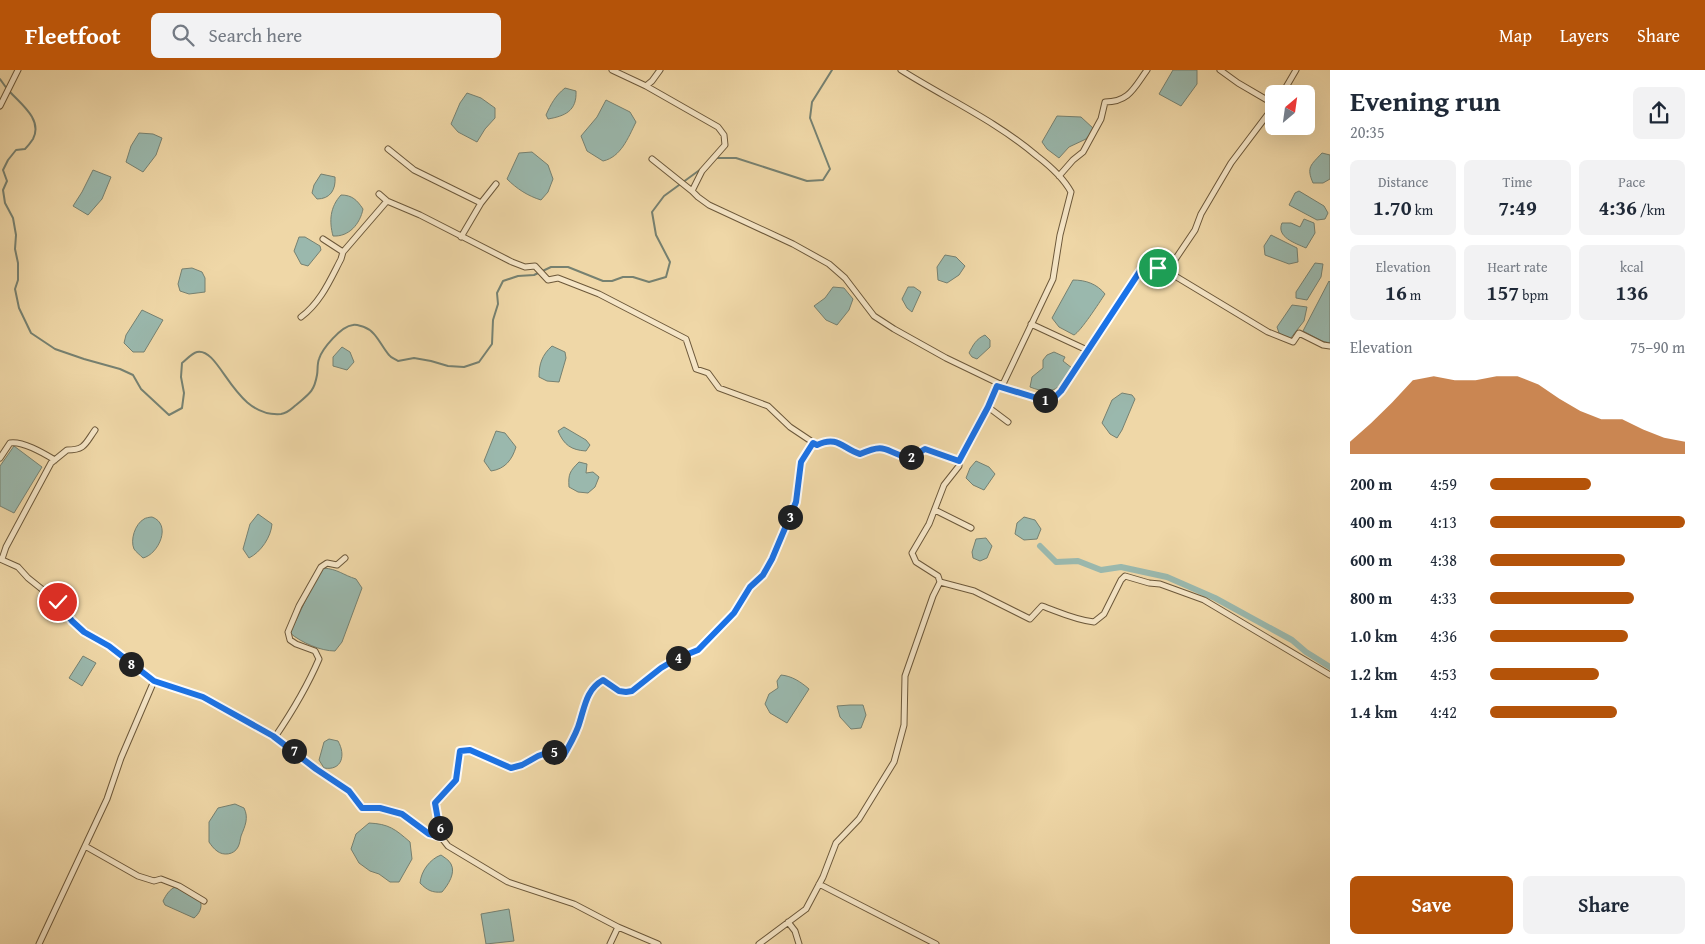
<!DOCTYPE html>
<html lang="en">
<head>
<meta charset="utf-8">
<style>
  :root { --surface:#fff; --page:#f2f2f3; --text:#1f2937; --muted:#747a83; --accent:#b45309 }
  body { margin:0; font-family:"Gentium Book Plus",serif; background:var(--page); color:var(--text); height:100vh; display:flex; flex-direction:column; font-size:19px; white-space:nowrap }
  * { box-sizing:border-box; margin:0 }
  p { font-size:16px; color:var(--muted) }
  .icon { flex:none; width:28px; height:28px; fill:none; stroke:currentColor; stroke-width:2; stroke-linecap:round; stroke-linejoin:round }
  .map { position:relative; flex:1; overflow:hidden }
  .drawer { display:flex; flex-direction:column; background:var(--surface); width:375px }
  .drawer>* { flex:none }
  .needle { width:32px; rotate:29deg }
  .controls { position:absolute; left:1265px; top:15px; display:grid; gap:10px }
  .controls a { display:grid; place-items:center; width:50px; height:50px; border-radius:8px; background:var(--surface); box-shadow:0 5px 20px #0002; font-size:25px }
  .pin { position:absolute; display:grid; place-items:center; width:42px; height:42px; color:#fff; margin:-21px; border:2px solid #fff; border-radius:50%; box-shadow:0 1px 5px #0007 }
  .km { position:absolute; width:25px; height:25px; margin:-12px; border-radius:50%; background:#222; color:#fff; font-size:14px; line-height:25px; text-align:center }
  .round { display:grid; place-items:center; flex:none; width:52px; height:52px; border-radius:8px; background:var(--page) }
  .head { display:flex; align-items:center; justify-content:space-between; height:85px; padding:0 20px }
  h1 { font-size:28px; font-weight:700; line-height:38px }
  .stats { display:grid; grid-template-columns:repeat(3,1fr); gap:8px; height:85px; padding:5px 20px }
  .stats div { display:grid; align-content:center; border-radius:8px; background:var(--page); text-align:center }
  .stats b { font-size:21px; font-weight:700 }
  .stats small { font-size:14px; font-weight:400 }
  .stats p { font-size:14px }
  .chart { height:140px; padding:10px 20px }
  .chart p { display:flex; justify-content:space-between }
  .chart svg { width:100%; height:90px; margin-top:5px; fill:var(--accent); opacity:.7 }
  .action { display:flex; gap:10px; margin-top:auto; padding:10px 20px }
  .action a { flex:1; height:58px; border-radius:8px; background:var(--accent); color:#fff; font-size:20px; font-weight:700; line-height:58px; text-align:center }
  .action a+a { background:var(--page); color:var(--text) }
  ul { padding:0 20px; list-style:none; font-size:16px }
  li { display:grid; grid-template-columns:80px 60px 1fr; align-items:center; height:38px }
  li i { height:12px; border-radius:6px; background:var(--accent) }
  header { display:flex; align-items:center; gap:30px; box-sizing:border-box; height:70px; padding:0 25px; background:var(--accent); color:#fff }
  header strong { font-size:24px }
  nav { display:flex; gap:28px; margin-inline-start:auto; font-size:18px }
  .search { width:350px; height:45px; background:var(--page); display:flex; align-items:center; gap:12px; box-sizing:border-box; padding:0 18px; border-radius:8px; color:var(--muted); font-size:19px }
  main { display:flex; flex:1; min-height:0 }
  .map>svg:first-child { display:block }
  .water { fill:#9ab8ad; stroke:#768171 }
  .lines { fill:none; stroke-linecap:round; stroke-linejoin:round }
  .stream { stroke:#768171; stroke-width:2 }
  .canal { stroke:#9ab8ad; stroke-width:6 }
  .street-casing { stroke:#6c583a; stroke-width:7 }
  .street { stroke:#f5e5c6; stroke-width:5 }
  .route-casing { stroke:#fff; stroke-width:10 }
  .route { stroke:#1a73e8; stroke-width:6 }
</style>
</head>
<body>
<header>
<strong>Fleetfoot</strong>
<div class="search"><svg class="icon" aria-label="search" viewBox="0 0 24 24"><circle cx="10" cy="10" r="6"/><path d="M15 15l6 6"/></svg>Search here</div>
<nav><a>Map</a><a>Layers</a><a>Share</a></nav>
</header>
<main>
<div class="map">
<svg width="1330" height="874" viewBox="0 0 1330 874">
  <rect width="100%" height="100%" fill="#efd7a7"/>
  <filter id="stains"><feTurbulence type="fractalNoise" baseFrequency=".004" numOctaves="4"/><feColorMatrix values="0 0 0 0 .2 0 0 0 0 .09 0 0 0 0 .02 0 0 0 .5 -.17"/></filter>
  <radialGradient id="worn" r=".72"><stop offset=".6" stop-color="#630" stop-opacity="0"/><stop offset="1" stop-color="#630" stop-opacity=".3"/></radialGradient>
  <path class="water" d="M1173 0H1197V14L1181 36 1159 24Z
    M565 18 576 21C577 41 565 46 548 49L546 45C551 34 555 26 565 18Z
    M467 23 481 28 495 38V48L485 59 477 72 458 62 451 54 460 33Z
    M606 30 630 42 636 52C628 68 621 87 603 91L587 81 581 66 597 47Z
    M1057 46 1081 47 1094 59 1086 69 1069 77 1059 88 1047 79 1042 72Z
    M139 63 153 64 162 68 156 85 143 102 126 92 131 76Z
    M532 82 548 95 553 109 548 122 541 130C528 126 517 119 507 109L519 83Z
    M1322 83 1330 85V109L1323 113H1313C1306 97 1311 95 1322 83Z
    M93 100 111 107 102 129 88 145 73 136 82 122Z
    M321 104 335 107C336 120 330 129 317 129L312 123 314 115Z
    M1299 121 1324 136 1328 143 1325 149 1317 150 1289 135 1295 123Z
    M341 125C352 125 357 130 363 139 360 154 349 167 333 166 329 151 330 137 341 125Z
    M1304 149 1314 153 1315 163 1306 178C1295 173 1276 167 1282 153H1291L1300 157Z
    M1271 165 1297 178 1298 192 1289 194 1265 185 1264 176Z
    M299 167H305L320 176 321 180 308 196 301 194 294 181Z
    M945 185 956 187 965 196 959 205 947 213 938 210 937 197Z
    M1315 193 1323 194 1321 207 1307 230 1296 228V222Z
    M192 198 202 202 205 208V222L189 224 180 221 178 214 182 199Z
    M1073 210C1086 210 1097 214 1105 224 1099 233 1081 261 1074 265L1059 257 1052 248Z
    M1329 211 1330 212V273L1322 271 1303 261Z
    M833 217 844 218 853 229 849 240 837 255 826 250 814 236 825 228Z
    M908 217H914L921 222 912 242 907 238 902 229Z
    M1292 235 1307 237 1304 251 1290 269 1279 263 1277 257Z
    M142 240 163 250 144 282H133L124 273 126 265Z
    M985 265 990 270V277L977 289 972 287 969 283C973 275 976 269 985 265Z
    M552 276 565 282 566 288 559 312 547 311 539 307C539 294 542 285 552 276Z
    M342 277 350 282 354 292 347 300 333 296V287Z
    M1054 282 1065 287 1063 291 1072 298C1061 319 1053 326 1030 317L1032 307 1043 298V290L1047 285Z
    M1122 323 1132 325 1135 329 1122 360 1117 368 1110 364 1102 353 1112 330Z
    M564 357 586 370 590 375 586 381C571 380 564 375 558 361Z
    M496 361 505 363 516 377C512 390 505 399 491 401L484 391Z
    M14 376 42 397 14 443 0 436V396Z
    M976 391 989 397 995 404 984 420 973 415 966 408 970 398Z
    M579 392 587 394 586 403 593 402 599 407 595 417 588 423 578 422 569 417C568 404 570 401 579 392Z
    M258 444 272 454C271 467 261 482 249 488L243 479 250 454Z
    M152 447C172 454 159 484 143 488 140 485 136 482 134 479 130 470 135 454 144 449 145 448 150 447 152 447Z
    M1024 447 1035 450 1041 459 1037 469 1024 470 1015 464 1017 453Z
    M986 468 992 476 987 488 980 491 973 488 972 482 976 469Z
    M323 498C338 499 343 505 356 509L362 518 342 572 335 581C321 581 302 573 290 563L317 506Z
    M83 586 96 593 82 616 69 608Z
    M781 605C792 606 801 612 809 619L787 653 770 643 765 634 769 624 778 618 777 611Z
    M850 635H863L866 645 861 658 851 659 840 647 837 636Z
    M329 669 338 671C346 685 342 701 324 698L319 690 324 672Z
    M235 734 244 738C249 748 245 756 241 766 240 770 240 773 238 777 234 785 223 786 217 781 214 779 211 775 209 772V752L218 738Z
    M369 753C389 754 395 759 410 772L412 789 399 812H390L379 804 370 801 359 793 351 779 356 764Z
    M441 785C445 788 449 790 451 794 456 803 448 815 442 822 432 823 427 820 420 813 421 801 430 789 441 785Z
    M175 817 200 831C203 837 199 844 194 848L165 835 163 831C166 825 169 820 175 817Z
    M509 839 514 871 486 874 481 844Z"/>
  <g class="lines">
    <path class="stream" d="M0 9C3 13 6 18 10 22 21 34 43 50 33 69 31 72 28 76 25 79L16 80 8 90 3 100 7 111 3 120 5 133 13 148 16 165 15 179 18 193V210L15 219 19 238 31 263 55 279 84 289 120 299 133 305 141 319 169 345 182 338 184 323 181 307 182 293C186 290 192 283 197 282 221 277 233 348 281 344 288 343 291 339 296 335 309 324 314 322 317 305 318 300 317 294 319 289 322 279 341 256 353 255 356 254 360 256 364 257 376 261 381 276 389 285 391 288 395 289 398 291L414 288 431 291 448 296 464 297 479 292 492 274 493 250 498 234 497 223 503 211 518 206 534 205 551 197H568L603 211H612L623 207H633L649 212 666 207 670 192 656 165 652 142 664 126 701 99
      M717 88H736L807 111 823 110 830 99 810 48 812 32 832 0"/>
    <path class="canal" d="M1040 476 1056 492 1078 491 1101 500 1121 497 1167 507 1215 528 1292 570 1306 582 1330 597"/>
    <defs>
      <path id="street" d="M612 0 646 16 652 11 660 0
        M901 0C947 29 996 51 1037 86 1050 96 1063 107 1071 122L1060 165 1053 209 1004 312 997 316 988 337 959 391V396L944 415 929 454 912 483 916 492 938 506 940 512 974 521 1030 549 1042 536C1059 542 1075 550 1094 552L1104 544 1121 510 1125 506 1149 513 1160 514 1204 530 1330 605
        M1220 0 1238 13 1274 34
        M646 16 718 57 724 65 725 75 702 101 692 121 698 127 709 135 793 174 829 194 845 208 874 246 894 259 946 288 1000 314
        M1282 24 1296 0
        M0 36 18 0
        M1274 36 1231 93 1201 144 1195 160 1168 200 1170 203 1268 262 1293 272 1299 263 1323 275 1330 276
        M388 79 414 100 481 133
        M652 89 692 121
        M1059 106 1073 90 1083 82 1101 49 1105 32C1129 32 1134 18 1147 0
        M379 124 387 131 420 145 512 192 525 197 535 196 548 210 558 208 599 224 686 269 696 299 708 303 719 318 768 336 790 357 817 375C838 365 843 379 860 384 890 371 884 383 910 388L925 379 959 391
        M461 167 481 133 496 114
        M323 169 343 182
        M301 247C321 232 330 210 341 189L343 182 387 131
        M1031 254 1087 280
        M997 316 1049 332 1061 321 1144 195 1168 200
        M988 337 1008 352
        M0 388 10 373C23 371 43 383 55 390
        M935 440 971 458
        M0 489 18 497 28 508 58 532 72 551 85 562 109 576 154 611
        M2 489 6 477 51 393 67 380C85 380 85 374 95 360
        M275 667C292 642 307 617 319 589L315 581 296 574 290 570 288 562 299 536 321 497 327 493 337 495 345 488
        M441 767 448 776 508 812 574 834 618 857
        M85 776 138 806 154 811 161 809 179 816 204 831
        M819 814 936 874
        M788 852 795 861 799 874
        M39 874 107 729 121 688 154 611 203 627 273 666 316 699 349 721 362 738H380L402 744 429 764 441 767 435 733 456 710 460 681 469 680 511 697 522 695 538 686 549 682 564 685C570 674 577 663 580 652 585 635 587 619 603 610L619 621 625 622 632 621 661 598 678 588 698 580 734 543 750 517 763 505 772 489 796 432 801 392 813 373
        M610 874 618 857 658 874
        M759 874 806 839 823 807 836 773 859 749 894 692 904 655 905 606 933 526 940 512"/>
    </defs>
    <use href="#street" class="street-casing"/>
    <use href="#street" class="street"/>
  </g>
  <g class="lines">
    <defs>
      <path id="route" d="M58 532 72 551 84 562 109 576 154 611 203 627 273 666 316 699 349 721 362 738H380L402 744 429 764 441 767 435 733 456 710 460 681 470 680 511 698 522 695 538 686 549 682 564 685C570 674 577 663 580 651 585 635 587 619 603 610L619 621 626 622 632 621 661 598 678 588 698 580 734 543 750 517 763 505 772 489 796 432 801 392 813 373 817 375C838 365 843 379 860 384 889 371 884 383 910 388L925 379 959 391 988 337 997 316 1050 332 1061 321 1144 195 1158 198"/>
    </defs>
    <use href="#route" class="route-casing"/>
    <use href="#route" class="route"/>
  </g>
  <rect width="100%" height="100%" filter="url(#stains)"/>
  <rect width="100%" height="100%" fill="url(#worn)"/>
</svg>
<div class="controls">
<a><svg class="needle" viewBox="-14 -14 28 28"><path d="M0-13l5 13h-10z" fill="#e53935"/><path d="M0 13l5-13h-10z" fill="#747a83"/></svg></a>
</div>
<div class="pin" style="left:1158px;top:198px;background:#1e9e55"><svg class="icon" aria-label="arrive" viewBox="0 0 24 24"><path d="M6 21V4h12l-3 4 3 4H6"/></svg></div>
<div class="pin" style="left:58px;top:532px;background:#d93025"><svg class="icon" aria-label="check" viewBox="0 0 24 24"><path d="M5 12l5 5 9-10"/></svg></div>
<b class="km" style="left:1045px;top:330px">1</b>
<b class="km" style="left:911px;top:387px">2</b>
<b class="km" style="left:790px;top:447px">3</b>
<b class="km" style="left:678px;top:588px">4</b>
<b class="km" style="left:554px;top:682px">5</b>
<b class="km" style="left:440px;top:758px">6</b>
<b class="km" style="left:294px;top:681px">7</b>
<b class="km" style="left:131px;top:594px">8</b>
</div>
<section class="drawer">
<div class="head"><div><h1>Evening run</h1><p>20:35</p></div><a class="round"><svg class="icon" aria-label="share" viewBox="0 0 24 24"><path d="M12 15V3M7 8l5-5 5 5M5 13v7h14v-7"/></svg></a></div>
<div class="stats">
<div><p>Distance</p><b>1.70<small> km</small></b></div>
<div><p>Time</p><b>7:49</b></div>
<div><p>Pace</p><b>4:36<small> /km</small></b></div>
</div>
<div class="stats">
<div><p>Elevation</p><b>16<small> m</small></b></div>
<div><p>Heart rate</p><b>157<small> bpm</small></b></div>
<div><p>kcal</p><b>136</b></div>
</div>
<div class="chart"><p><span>Elevation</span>75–90 m</p>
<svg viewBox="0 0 160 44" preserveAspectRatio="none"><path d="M0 44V38L10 29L20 19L30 8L40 6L50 8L60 8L70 6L80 6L90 10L100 17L110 23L120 27L130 27L140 32L150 36L160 38V44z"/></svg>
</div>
<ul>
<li><b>200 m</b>4:59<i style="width:52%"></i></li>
<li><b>400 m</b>4:13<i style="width:100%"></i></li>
<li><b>600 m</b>4:38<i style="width:69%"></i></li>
<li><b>800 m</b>4:33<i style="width:74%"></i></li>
<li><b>1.0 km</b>4:36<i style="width:71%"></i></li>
<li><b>1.2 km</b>4:53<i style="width:56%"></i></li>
<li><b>1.4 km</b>4:42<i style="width:65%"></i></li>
</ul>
<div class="action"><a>Save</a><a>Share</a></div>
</section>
</main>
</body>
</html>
